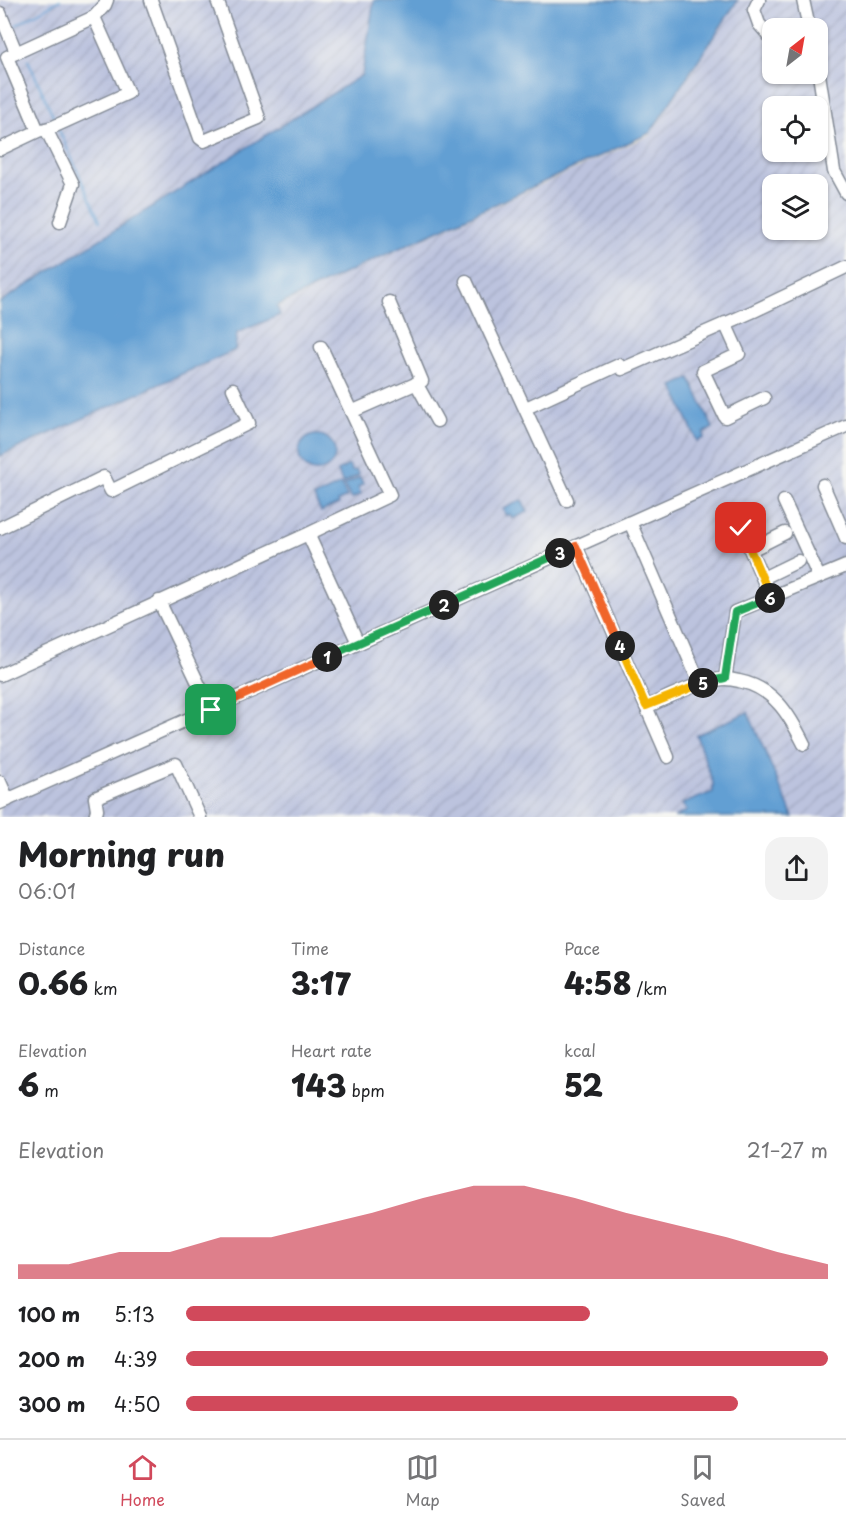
<!DOCTYPE html>
<html lang="en">
<head>
<meta charset="utf-8">
<style>
  :root { --surface:#fff; --page:#f2f2f2; --text:#202124; --muted:#757577; --line:#e0e0e0; --accent:#d1495b }
  body { margin:0; font-family:"Playpen Sans",sans-serif; background:var(--page); color:var(--text); height:100vh; display:flex; flex-direction:column; font-size:22px; white-space:nowrap }
  * { box-sizing:border-box; margin:0 }
  p { font-size:20px; color:var(--muted) }
  .icon { flex:none; width:33px; height:33px; fill:none; stroke:currentColor; stroke-width:2; stroke-linecap:round; stroke-linejoin:round }
  .map { position:relative; height:817px; overflow:hidden }
  .drawer { display:flex; flex-direction:column; background:var(--surface); flex:1 }
  .drawer>* { flex:none }
  .needle { width:39px; rotate:31deg }
  .tools { position:absolute; left:762px; top:18px; display:grid; gap:12px }
  .tools a { display:grid; place-items:center; width:66px; height:66px; border-radius:12px; background:var(--surface); box-shadow:0 2px 4px #0004; font-size:30px }
  .pin { position:absolute; display:grid; place-items:center; width:51px; height:51px; color:#fff; margin:-26px; border-radius:12px; box-shadow:0 3px 9px #0006 }
  .km { position:absolute; width:30px; height:30px; margin:-15px; border-radius:50%; background:#222; color:#fff; font-size:16px; line-height:30px; text-align:center }
  .round { display:grid; place-items:center; flex:none; width:63px; height:63px; border-radius:18px; background:var(--page) }
  .head { display:flex; align-items:center; justify-content:space-between; height:102px; padding:0 18px }
  h1 { font-size:33px; font-weight:800; line-height:45px }
  .metrics { display:grid; grid-template-columns:repeat(3,1fr); gap:9px; height:102px; padding:6px 18px }
  .metrics div { display:grid; align-content:center }
  .metrics b { font-size:30px; font-weight:800 }
  .metrics small { font-size:16px; font-weight:400 }
  .metrics p { font-size:16px }
  .chart { height:168px; padding:12px 18px }
  .chart p { display:flex; justify-content:space-between }
  .chart svg { width:100%; height:108px; margin-top:6px; fill:var(--accent); opacity:.7 }
  ul { padding:0 18px; list-style:none; font-size:20px }
  li { display:grid; grid-template-columns:96px 72px 1fr; align-items:center; height:45px }
  li i { height:15px; border-radius:8px; background:var(--accent) }
  .dock { display:flex; justify-content:space-around; align-items:center; height:84px; border-top:2px solid var(--line); background:var(--surface); font-size:16px; color:var(--muted) }
  .dock a { display:grid; justify-items:center; gap:3px }
  .dock .active { color:var(--accent) }
  .map>svg:first-child { display:block }
  .industrial { fill:url(#industrial-furrows); fill-rule:evenodd }
  .water { fill:#629fd3; stroke:#3e6798; stroke-width:1.5 }
  .lines { fill:none; stroke-linecap:round; stroke-linejoin:round }
  .stream { stroke:#629fd3; stroke-width:2 }
  .minor-casing { stroke:#848b96; stroke-width:15 }
  .minor { stroke:#fff; stroke-width:12 }
  .split-1-casing { stroke:#fff; stroke-width:12 }
  .split-2-casing { stroke:#fff; stroke-width:12 }
  .split-3-casing { stroke:#fff; stroke-width:12 }
  .split-4-casing { stroke:#fff; stroke-width:12 }
  .split-5-casing { stroke:#fff; stroke-width:12 }
  .split-6-casing { stroke:#fff; stroke-width:12 }
  .split-7-casing { stroke:#fff; stroke-width:12 }
  .split-1 { stroke:#f0652b; stroke-width:8 }
  .split-2 { stroke:#22a559; stroke-width:8 }
  .split-3 { stroke:#22a559; stroke-width:8 }
  .split-4 { stroke:#f0652b; stroke-width:8 }
  .split-5 { stroke:#f5b400; stroke-width:8 }
  .split-6 { stroke:#22a559; stroke-width:8 }
  .split-7 { stroke:#f5b400; stroke-width:8 }
</style>
</head>
<body>
<div class="map">
<svg width="846" height="817" viewBox="0 0 846 817">
  <defs>
    <pattern id="industrial-furrows" width="10" height="10" patternUnits="userSpaceOnUse" patternTransform="scale(1.5)"><rect width="10" height="10" fill="#bcc3de"/><path d="M-1 1l2-2M0 10L10 0M9 11l2-2" fill="none" stroke="#a1a8c1"/></pattern>
  </defs>
  <rect width="100%" height="100%" fill="#f6f6f2"/>
  <filter id="ink" filterUnits="userSpaceOnUse"><feTurbulence type="fractalNoise" baseFrequency=".0167" numOctaves="2"/><feDisplacementMap in="SourceGraphic" scale="12" xChannelSelector="R" yChannelSelector="G"/><feConvolveMatrix kernelMatrix="1 2 1 2 8 2 1 2 1" color-interpolation-filters="sRGB"/></filter>
  <filter id="wash" filterUnits="userSpaceOnUse"><feTurbulence type="fractalNoise" baseFrequency=".008" numOctaves="4" result="noise"/><feDisplacementMap in="SourceGraphic" scale="24" xChannelSelector="R" yChannelSelector="G"/><feGaussianBlur stdDeviation="1.35" result="paint"/><feColorMatrix in="noise" values="0 0 0 0 0 0 0 0 0 0 0 0 0 0 0 0 0 1.4 0 .05"/><feComposite in="paint" operator="in"/></filter>
  <g filter="url(#wash)">
    <rect width="100%" height="100%" fill="#eee7ce"/>
    <path class="industrial" d="M0 0H374L361 76 0 301Z
      M739 0H846V817H793L747 712 696 735 713 783V792L682 804 687 811 674 817H0V457L235 350 237 334 280 315 278 307 339 277 650 135ZM772 28H818V74H772ZM772 106H818V152H772ZM772 184H818V230H772Z"/>
    <path class="water" d="M374 0H738L650 133 339 276 277 306 280 315 237 333 235 350 0 456V302L362 75Z
      M690 378 713 428 704 433V438L697 441 673 386Z
      M299 453a18 18 0 1 1 36 0a18 18 0 1 1-36 0Z
      M349 465 352 471 356 470 359 475 343 483 337 471Z
      M360 477 363 484 358 487 361 494 351 499 344 485Z
      M341 484 347 497 338 501 339 504 321 512 314 497Z
      M522 500 528 512 512 519 510 514 506 516 503 509Z
      M748 712 793 817H674L687 811 682 804 713 792V783L696 735Z"/>
    <g class="lines">
      <path class="stream" d="M16 25 60 0
        M28 60 55 120
        M58 128 100 221"/>
    </g>
  </g>
  <g filter="url(#ink)">
    <g class="lines">
      <defs>
        <path id="minor" d="M151 0 200 138 204 141 259 118 217 0
          M759 0 754 10 759 24 772 39
          M803 0 809 28
          M0 13 16 52
          M818 68 834 171 846 193
          M46 129 73 184 60 222
          M38 131 7 57 94 17 105 5 107 0
          M0 149 38 131 53 127 128 93 94 17
          M466 281 567 500
          M725 323 739 354 703 371 725 417 764 398
          M416 383 437 421
          M526 408 619 365 622 369 754 311 846 267
          M351 412 422 381 389 302
          M823 485 846 538
          M784 501 819 577
          M630 522 700 684
          M0 528 104 477 111 491 249 423 233 389
          M741 528 771 598
          M308 534 390 495 321 347
          M576 546 668 757
          M751 550 785 533
          M763 578 798 561
          M159 601 211 710
          M0 675 308 534 358 643
          M725 679 735 612 846 566
          M646 707C667 698 704 678 725 679 730 679 735 680 739 681 774 688 789 714 804 744
          M0 782 8 800
          M0 803 846 426
          M95 817 97 810 95 798 176 764 200 817"/>
      </defs>
      <use href="#minor" class="minor-casing"/>
      <use href="#minor" class="minor"/>
    </g>
  </g>
  <g class="lines" filter="url(#ink)">
    <defs>
      <path id="split-1" d="M211 710 327 657"/>
      <path id="split-2" d="M327 657 444 605"/>
      <path id="split-3" d="M444 605 560 553"/>
      <path id="split-4" d="M560 553 576 546 620 646"/>
      <path id="split-5" d="M620 646 646 706 703 683"/>
      <path id="split-6" d="M703 683 725 678 735 612 770 598"/>
      <path id="split-7" d="M741 528 771 598H770"/>
    </defs>
    <use href="#split-1" class="split-1-casing"/>
    <use href="#split-2" class="split-2-casing"/>
    <use href="#split-3" class="split-3-casing"/>
    <use href="#split-4" class="split-4-casing"/>
    <use href="#split-5" class="split-5-casing"/>
    <use href="#split-6" class="split-6-casing"/>
    <use href="#split-7" class="split-7-casing"/>
    <use href="#split-1" class="split-1"/>
    <use href="#split-2" class="split-2"/>
    <use href="#split-3" class="split-3"/>
    <use href="#split-4" class="split-4"/>
    <use href="#split-5" class="split-5"/>
    <use href="#split-6" class="split-6"/>
    <use href="#split-7" class="split-7"/>
  </g>
</svg>
<div class="tools">
<a><svg class="needle" viewBox="-14 -14 28 28"><path d="M0-13l5 13h-10z" fill="#e53935"/><path d="M0 13l5-13h-10z" fill="#757577"/></svg></a>
<a><svg class="icon" aria-label="locate" viewBox="0 0 24 24"><circle cx="12" cy="12" r="6"/><path d="M12 2v4M12 18v4M2 12h4M18 12h4"/></svg></a>
<a><svg class="icon" aria-label="layers" viewBox="0 0 24 24"><path d="M12 4l9 5-9 5-9-5zM3 14l9 5 9-5"/></svg></a>
</div>
<div class="pin" style="left:211px;top:710px;background:#1e9e55"><svg class="icon" aria-label="arrive" viewBox="0 0 24 24"><path d="M6 21V4h12l-3 4 3 4H6"/></svg></div>
<div class="pin" style="left:741px;top:528px;background:#d93025"><svg class="icon" aria-label="check" viewBox="0 0 24 24"><path d="M5 12l5 5 9-10"/></svg></div>
<b class="km" style="left:327px;top:657px">1</b>
<b class="km" style="left:444px;top:605px">2</b>
<b class="km" style="left:560px;top:553px">3</b>
<b class="km" style="left:620px;top:646px">4</b>
<b class="km" style="left:703px;top:683px">5</b>
<b class="km" style="left:770px;top:598px">6</b>
</div>
<section class="drawer">
<div class="head"><div><h1>Morning run</h1><p>06:01</p></div><a class="round"><svg class="icon" aria-label="share" viewBox="0 0 24 24"><path d="M12 15V3M7 8l5-5 5 5M5 13v7h14v-7"/></svg></a></div>
<div class="metrics">
<div><p>Distance</p><b>0.66<small> km</small></b></div>
<div><p>Time</p><b>3:17</b></div>
<div><p>Pace</p><b>4:58<small> /km</small></b></div>
</div>
<div class="metrics">
<div><p>Elevation</p><b>6<small> m</small></b></div>
<div><p>Heart rate</p><b>143<small> bpm</small></b></div>
<div><p>kcal</p><b>52</b></div>
</div>
<div class="chart"><p><span>Elevation</span>21–27 m</p>
<svg viewBox="0 0 160 44" preserveAspectRatio="none"><path d="M0 44V38L10 38L20 33L30 33L40 27L50 27L60 22L70 17L80 11L90 6L100 6L110 11L120 17L130 22L140 27L150 33L160 38V44z"/></svg>
</div>
<ul>
<li><b>100 m</b>5:13<i style="width:63%"></i></li>
<li><b>200 m</b>4:39<i style="width:100%"></i></li>
<li><b>300 m</b>4:50<i style="width:86%"></i></li>
</ul>
</section>
<nav class="dock">
<a class="active"><svg class="icon" aria-label="home" viewBox="0 0 24 24"><path d="M3 11l9-7 9 7M6 9v11h12V9"/></svg>Home</a>
<a><svg class="icon" aria-label="map" viewBox="0 0 24 24"><path d="M3 6l6-2 6 2 6-2v14l-6 2-6-2-6 2zM9 4v14M15 6v14"/></svg>Map</a>
<a><svg class="icon" aria-label="saved" viewBox="0 0 24 24"><path d="M7 4h10v16l-5-4-5 4z"/></svg>Saved</a>
</nav>
</body>
</html>
